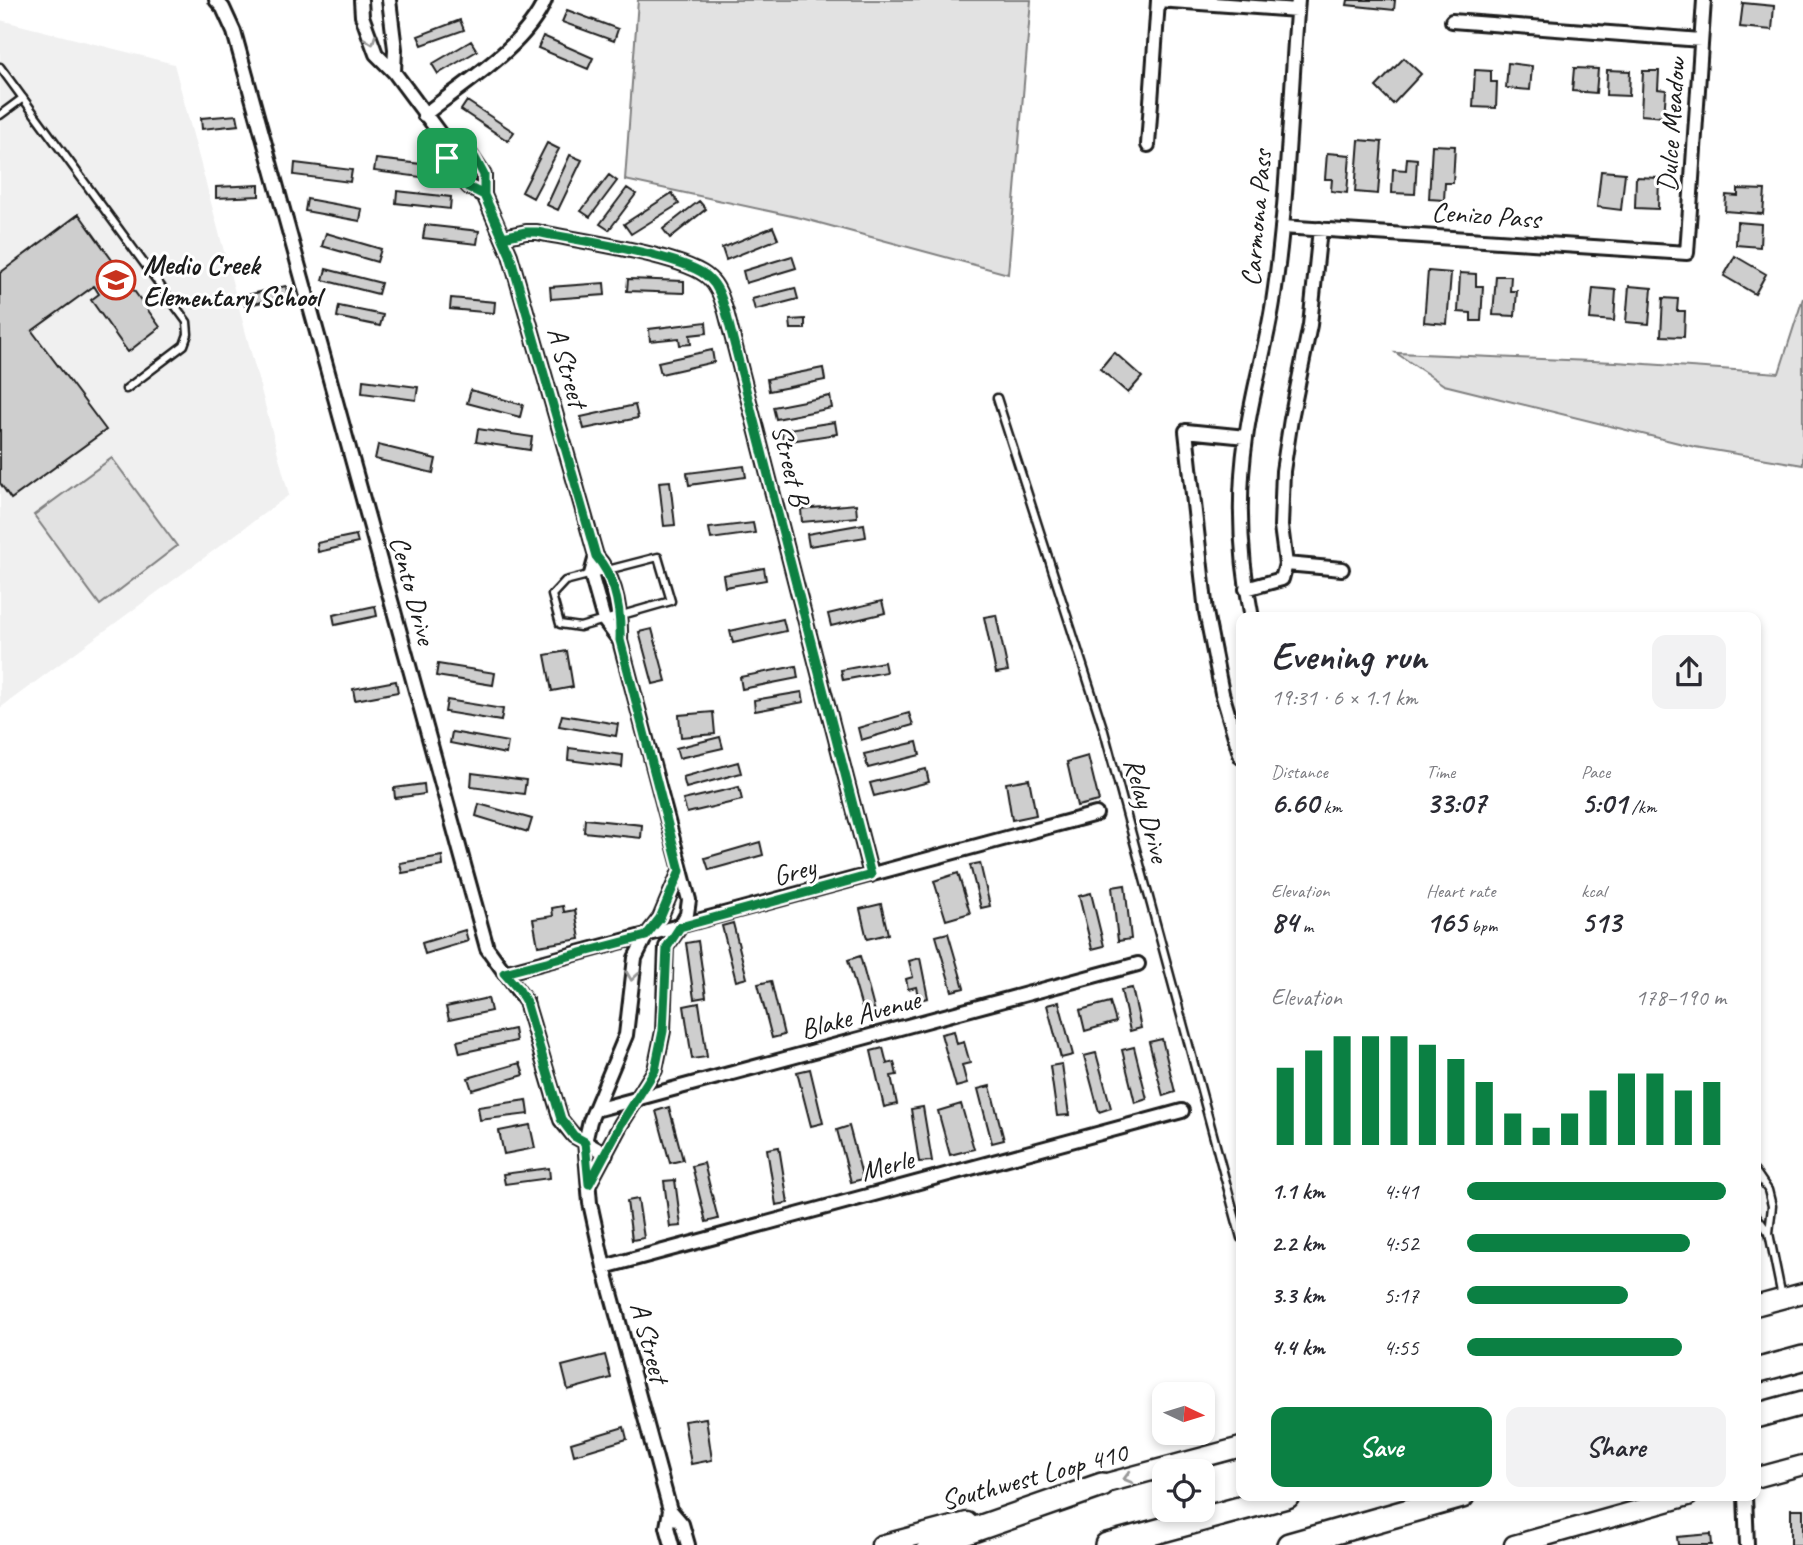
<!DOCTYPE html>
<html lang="en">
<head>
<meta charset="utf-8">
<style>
  :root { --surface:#fff; --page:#f2f2f3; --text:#2b2b33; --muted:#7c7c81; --accent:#0b8043 }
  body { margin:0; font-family:Caveat,sans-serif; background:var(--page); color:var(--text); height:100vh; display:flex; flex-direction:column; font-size:26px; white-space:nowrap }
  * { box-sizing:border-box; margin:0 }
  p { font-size:23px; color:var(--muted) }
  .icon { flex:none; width:38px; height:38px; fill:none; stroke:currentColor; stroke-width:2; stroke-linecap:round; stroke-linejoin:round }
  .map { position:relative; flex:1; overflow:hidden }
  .sheet { position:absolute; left:1236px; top:612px; width:525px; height:889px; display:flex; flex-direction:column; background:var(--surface); border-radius:14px; box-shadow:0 4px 10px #0003 }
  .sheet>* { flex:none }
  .needle { width:46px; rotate:94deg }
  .fabs { position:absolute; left:1152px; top:1382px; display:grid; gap:14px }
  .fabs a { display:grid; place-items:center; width:63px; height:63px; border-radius:14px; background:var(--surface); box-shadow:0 4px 10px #0003; font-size:35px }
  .pin { position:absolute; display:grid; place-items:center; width:60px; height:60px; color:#fff; margin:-30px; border-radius:14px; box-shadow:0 4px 10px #0006 }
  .round { display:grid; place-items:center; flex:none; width:74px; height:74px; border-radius:14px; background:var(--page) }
  .overview { display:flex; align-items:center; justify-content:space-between; height:119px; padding:0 35px }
  h1 { font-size:38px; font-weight:600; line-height:52px }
  .stats { display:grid; grid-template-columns:repeat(3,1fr); gap:10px; height:119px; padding:7px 35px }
  .stats div { display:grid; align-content:center }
  .stats b { font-size:30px; font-weight:600 }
  .stats small { font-size:19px; font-weight:400 }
  .stats p { font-size:19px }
  .chart { height:196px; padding:14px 35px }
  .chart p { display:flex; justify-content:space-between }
  .chart svg { width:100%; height:126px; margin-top:7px; stroke:var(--accent); stroke-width:6 }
  .cta { display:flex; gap:14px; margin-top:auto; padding:14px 35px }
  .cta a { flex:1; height:80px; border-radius:14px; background:var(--accent); color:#fff; font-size:28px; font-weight:600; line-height:80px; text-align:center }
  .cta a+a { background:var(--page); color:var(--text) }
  ul { padding:0 35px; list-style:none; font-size:23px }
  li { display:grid; grid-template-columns:112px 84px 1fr; align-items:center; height:52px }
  li i { height:18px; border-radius:9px; background:var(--accent) }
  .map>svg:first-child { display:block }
  .built { fill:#f0f0f0 }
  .green { fill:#e2e2e2; stroke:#7f7f7f; stroke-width:2 }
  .building { fill:#cecece; stroke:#1c1c1c; stroke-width:2 }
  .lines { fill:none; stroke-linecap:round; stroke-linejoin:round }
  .service-casing { stroke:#1c1c1c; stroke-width:11 }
  .minor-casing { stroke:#1c1c1c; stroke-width:18 }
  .secondary-casing { stroke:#1c1c1c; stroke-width:23 }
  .motorway-casing { stroke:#1c1c1c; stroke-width:28 }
  .service { stroke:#fff; stroke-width:6 }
  .minor { stroke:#fff; stroke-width:12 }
  .secondary { stroke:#fff; stroke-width:18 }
  .motorway { stroke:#fff; stroke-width:23 }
  .oneway { stroke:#999 }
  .route-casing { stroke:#fff; stroke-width:14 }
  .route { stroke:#0b8043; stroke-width:9 }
  .labels { text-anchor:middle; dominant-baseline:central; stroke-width:6; stroke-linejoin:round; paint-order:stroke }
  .street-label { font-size:28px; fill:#1c1c1c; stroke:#fff }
  .poi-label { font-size:28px; font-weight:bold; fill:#1c1c1c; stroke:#fff; text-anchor:start }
</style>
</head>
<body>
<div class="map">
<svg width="1803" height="1545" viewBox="0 0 1803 1545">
  <rect width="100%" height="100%" fill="#fff"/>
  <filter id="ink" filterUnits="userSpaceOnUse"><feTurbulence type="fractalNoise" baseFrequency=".0143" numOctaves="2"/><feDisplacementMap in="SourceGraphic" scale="14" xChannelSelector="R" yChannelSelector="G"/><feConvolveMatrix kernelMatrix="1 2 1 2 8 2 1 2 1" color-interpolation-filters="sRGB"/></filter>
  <g filter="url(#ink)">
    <path class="built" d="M0 20 174 64 289 495 0 708Z"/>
    <path class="green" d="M638 0H1031L1008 274 801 218 625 180Z
      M1803 298V465L1695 447 1444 385 1396 353 1616 362 1779 373Z
      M112 458 177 546 100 605 34 515Z"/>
    <path class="building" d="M1348 0H1395L1394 10 1347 5Z
      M1743 3 1774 6 1772 30 1740 27Z
      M567 10 618 29 614 41 562 22Z
      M460 20 464 30 422 45 418 36Z
      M543 36 593 58 588 69 538 48Z
      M471 41 477 51 438 74 432 64Z
      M1404 58 1421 74 1393 104 1376 87Z
      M1508 63 1532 66 1530 90 1506 88Z
      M1574 68 1598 69 1596 93 1572 91Z
      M1475 70 1491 71V82H1497L1496 108 1473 107Z
      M1607 70 1630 71 1629 96 1606 95Z
      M1643 71H1659L1658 89 1666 90 1664 117 1641 115Z
      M467 101 514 132 508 141 461 110Z
      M237 115 239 125 202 129 201 118Z
      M1359 140 1382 142 1378 194 1355 192Z
      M547 143 559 149 533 198 522 192Z
      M1432 145 1455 146 1453 183H1445L1444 200 1429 199Z
      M1327 153 1350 155 1347 193 1331 191 1332 179H1325Z
      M570 155 582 160 558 210 547 205Z
      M1407 158 1417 159 1415 194 1392 193 1393 169 1406 170Z
      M376 159 430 165 428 178 374 171Z
      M295 163 352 170 350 182 294 175Z
      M1601 171 1625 173 1621 210 1597 207Z
      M609 175 617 181 590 217 581 211Z
      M1636 177 1659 178 1658 209 1635 208Z
      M259 185V196L216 198V187Z
      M627 188 636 194 609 230 600 224Z
      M1738 189 1765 190 1763 214 1725 211 1726 195 1738 196Z
      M397 191 451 197 450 209 396 203Z
      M672 193 679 204 631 234 624 224Z
      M307 199 362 209 360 221 305 211Z
      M699 201 706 209 670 238 663 229Z
      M79 214 160 327 128 352 91 300 99 294 94 286 32 331 106 430 11 499 0 483V273Z
      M1737 222 1761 224 1760 247 1736 245Z
      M425 225 479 231 477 244 423 238Z
      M773 227 778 239 726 260 722 248Z
      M326 233 381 249 377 262 322 246Z
      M792 256 796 268 746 283 743 271Z
      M1735 256 1766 274 1755 294 1724 276Z
      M326 269 381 283 378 294 323 280Z
      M1428 271 1451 273 1447 324 1424 322Z
      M1460 273 1476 274V286H1483L1481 321H1471V313L1458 312Z
      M1496 276H1511L1510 291H1517L1515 316 1493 315Z
      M628 279 684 281V293L627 291Z
      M604 283 605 295 551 299 550 287Z
      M286 286 288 296 245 306 243 296Z
      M1629 286 1652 288 1649 324 1626 322Z
      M795 288 798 299 755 310 752 299Z
      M1593 288 1616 290 1614 321 1590 319Z
      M451 298 495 302 494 313 450 309Z
      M1663 298 1678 299 1677 311H1685L1684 337 1661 336Z
      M339 306 383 315 380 326 337 317Z
      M805 319V329H791L790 320Z
      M706 322 707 333 690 335 691 344 680 345 679 338 650 341 649 329Z
      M712 350 714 362 661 374 658 362Z
      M1114 352 1142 377 1128 393 1100 369Z
      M823 368 825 380 769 391 767 379Z
      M363 380 418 387 416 400 362 393Z
      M471 390 523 405 520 417 467 403Z
      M830 396 832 408 776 419 773 407Z
      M635 405 638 418 584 429 581 417Z
      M835 422 837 434 783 442 782 430Z
      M478 429 532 437 530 450 476 442Z
      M378 445 436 459 433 473 375 459Z
      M744 466 746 477 689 485 687 473Z
      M670 481 675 525 664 526 659 482Z
      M856 504 857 517 802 522 801 509Z
      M753 523 755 533 711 539 709 528Z
      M864 524 866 537 809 546 807 534Z
      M356 535 358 543 318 552 317 543Z
      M764 568 766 580 725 587 723 575Z
      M882 601 885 613 831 626 828 614Z
      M375 606 377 616 335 625 333 615Z
      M996 615 1008 671 996 673 984 617Z
      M783 619 786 631 733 643 730 631Z
      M652 629 666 681 653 684 639 632Z
      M567 651 573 687 552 691 545 655Z
      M884 662 886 672 843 680 841 670Z
      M438 664 495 673 493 685 436 676Z
      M796 666 798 678 742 689 740 677Z
      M396 681 398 692 355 700 353 689Z
      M802 692 804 702 755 711 754 700Z
      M447 700 503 709 501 721 445 712Z
      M713 712 715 734 681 737 679 715Z
      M909 713 913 725 861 740 858 728Z
      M562 715 618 724 616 736 559 726Z
      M452 732 508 742 506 754 450 743Z
      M720 737 723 748 679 758 676 748Z
      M917 742 920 755 868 768 864 754Z
      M569 748 623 755 622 767 568 760Z
      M1088 756 1099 801 1077 806 1067 762Z
      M738 762 741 773 686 788 683 777Z
      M926 769 929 782 874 796 870 783Z
      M472 773 526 780 524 794 471 787Z
      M1029 779 1036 815 1012 820 1006 783Z
      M424 784 425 794 395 798 394 788Z
      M739 787 742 800 687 813 683 800Z
      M479 804 532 819 528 832 476 816Z
      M585 819 642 825 641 838 584 832Z
      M760 842 763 855 709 870 705 858Z
      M442 856 443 866 402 873 400 863Z
      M980 863 990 906 981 908 970 865Z
      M958 873 970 913 946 920 934 881Z
      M1125 885 1131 939 1118 941 1112 887Z
      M1091 893 1104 946 1092 949 1079 896Z
      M881 904 888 934 867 939 860 909Z
      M563 906 564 912 575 910 580 939 538 946 533 919 553 916 552 908Z
      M733 923 747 978 736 981 722 926Z
      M465 930 468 941 425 954 422 943Z
      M948 933 964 988 952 991 936 936Z
      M698 941 706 997 694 999 686 943Z
      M860 956 875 1012 864 1015 848 960Z
      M920 958 928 998 919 1000 916 987 908 989 906 979 913 977 909 961Z
      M771 981 784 1035 772 1038 758 984Z
      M1132 988 1141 1028 1130 1031 1121 990Z
      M488 998 491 1011 449 1020 446 1007Z
      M1059 1002 1073 1055 1061 1058 1047 1005Z
      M1110 1002 1116 1022 1085 1031 1080 1010Z
      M699 1003 707 1057 692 1059 684 1006Z
      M514 1029 516 1041 460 1053 457 1041Z
      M954 1031 957 1044 964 1042 970 1063 962 1065 967 1084 956 1087 941 1034Z
      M1162 1039 1175 1092 1163 1096 1149 1042Z
      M1134 1047 1147 1099 1135 1103 1122 1050Z
      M883 1048 887 1064 894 1062 897 1075 891 1076 897 1104 884 1107 871 1051Z
      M1096 1053 1111 1108 1099 1112 1084 1056Z
      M520 1063 524 1075 472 1090 468 1078Z
      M1062 1064 1069 1115 1057 1116 1050 1066Z
      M810 1069 823 1123 811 1126 797 1072Z
      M990 1086 1004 1140 992 1143 978 1089Z
      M527 1100 529 1114 480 1120 478 1107Z
      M961 1104 974 1149 950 1155 938 1111Z
      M669 1107 683 1160 670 1163 656 1111Z
      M923 1107 932 1161 919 1162 911 1109Z
      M530 1125 535 1148 504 1154 499 1131Z
      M849 1126 863 1179 851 1182 837 1130Z
      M779 1147 788 1203 776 1205 767 1149Z
      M704 1163 718 1219 706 1222 692 1166Z
      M549 1168 550 1178 505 1184 503 1174Z
      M675 1180 681 1226 670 1227 664 1181Z
      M638 1199 644 1238 632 1240 627 1201Z
      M605 1355 611 1378 568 1390 562 1366Z
      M706 1418 712 1460 691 1464 684 1421Z
      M624 1427 627 1439 574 1455 571 1443Z
      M1791 1509H1803V1545H1791Z
      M1711 1534 1712 1545H1678L1677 1537Z"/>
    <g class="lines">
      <defs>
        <path id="service" d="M0 67 187 322 188 334 184 345 126 389
          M0 115 23 98
          M997 398 1104 731 1241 1238
          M658 557 671 601 580 627 560 624 552 595 565 581Z
          M1755 1171 1768 1190 1772 1206 1769 1233 1782 1297
          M1755 1214 1769 1233"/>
        <path id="minor" d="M216 0 223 8 234 32 487 948 526 1002 561 1120 574 1136 606 1154
          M361 0 362 16 376 54 394 72 443 138 447 158 458 173 469 187 484 195
          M389 0 395 49 394 72
          M1158 0 1297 10
          M1452 21 1701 40
          M424 115C463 84 526 46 545 0
          M443 138 463 144 484 175V195L510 255 596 556C616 579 621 610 620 641L689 900 687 914 680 927 666 947 663 1031 655 1070 621 1124 589 1184
          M1148 145 1158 1
          M1282 227 1687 253 1704 0
          M503 237 526 232H537C574 240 686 255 709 278 719 287 722 300 726 312L871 875
          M596 556 591 574 604 620 620 641
          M1286 564 1342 569
          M1246 589 1282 579 1286 564 1281 526 1283 471 1291 419 1310 325 1320 229
          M1252 618C1240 558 1237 499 1246 438 1252 392 1266 348 1273 302 1288 203 1290 100 1298 0
          M1241 757 1222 693 1206 612 1186 431 1246 437
          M680 871 660 918 646 936 635 958 626 1035 590 1121 585 1142 590 1203 604 1267 670 1510 682 1524 688 1545
          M504 973 1096 814
          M595 1110 1138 964
          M604 1267 1182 1111
          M1745 1496 1747 1545
          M670 1510 667 1527 672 1545"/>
        <path id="secondary" d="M1755 1306 1803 1293
          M1755 1478 1803 1465
          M1092 1487 1241 1447
          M881 1545 967 1522
          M1514 1545 1688 1496"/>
        <path id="motorway" d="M1755 1371 1803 1358
          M1755 1416 1803 1403
          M930 1545 1102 1485
          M1107 1545 1287 1496
          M1289 1545 1462 1496"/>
      </defs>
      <use href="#service" class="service-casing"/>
      <use href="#minor" class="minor-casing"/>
      <use href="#secondary" class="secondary-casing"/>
      <use href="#motorway" class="motorway-casing"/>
      <use href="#service" class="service"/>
      <use href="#minor" class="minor"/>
      <use href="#secondary" class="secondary"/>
      <use href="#motorway" class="motorway"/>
    </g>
    <defs><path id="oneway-chevron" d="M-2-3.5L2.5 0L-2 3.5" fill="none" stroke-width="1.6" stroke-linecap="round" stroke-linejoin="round" transform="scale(1.75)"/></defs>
    <g class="oneway">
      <use href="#oneway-chevron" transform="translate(371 40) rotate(70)"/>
      <use href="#oneway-chevron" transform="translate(632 976) rotate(98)"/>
      <use href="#oneway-chevron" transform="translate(1128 1478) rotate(165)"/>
    </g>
  </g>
  <g class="lines" filter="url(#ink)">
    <defs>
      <path id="route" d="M447 158 468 187 484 195 510 255 596 556C616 579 621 610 620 640L680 871 660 918 646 936 504 973 519 990 526 1002 561 1119 574 1136 585 1142 589 1184 621 1124 655 1070 663 1031 667 947 680 927 871 875 726 312C722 300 719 287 709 278 686 255 574 240 537 232H526L503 237 484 195V175L475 158 463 144 443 138 447 158"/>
    </defs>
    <use href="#route" class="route-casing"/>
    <use href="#route" class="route"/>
  </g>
  <defs>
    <symbol id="school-ring" viewBox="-11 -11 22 22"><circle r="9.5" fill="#fff" stroke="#c8321e" stroke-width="1.5"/><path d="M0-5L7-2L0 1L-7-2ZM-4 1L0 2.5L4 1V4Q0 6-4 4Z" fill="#c8321e"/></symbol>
  </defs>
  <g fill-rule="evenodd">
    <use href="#school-ring" x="94" y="258" width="44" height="44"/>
  </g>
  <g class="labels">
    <g class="street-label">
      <text transform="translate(1671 125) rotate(-86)">Dulce Meadow</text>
      <text transform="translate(1486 215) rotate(4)">Cenizo Pass</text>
      <text transform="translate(1256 218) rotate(-85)">Carmona Pass</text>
      <text transform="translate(568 367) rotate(74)">A Street</text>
      <text transform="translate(791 465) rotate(76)">Street B</text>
      <text transform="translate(413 590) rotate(75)">Cento Drive</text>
      <text transform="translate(1147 810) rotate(75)">Relay Drive</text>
      <text transform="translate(794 871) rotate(-15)">Grey</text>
      <text transform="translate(860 1014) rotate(-15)">Blake Avenue</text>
      <text transform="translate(887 1165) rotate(-15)">Merle</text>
      <text transform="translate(650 1342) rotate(75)">A Street</text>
      <text transform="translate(1034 1476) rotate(-15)">Southwest Loop 410</text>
    </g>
    <g class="poi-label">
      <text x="143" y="264">Medio Creek<tspan x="143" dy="32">Elementary School</tspan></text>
    </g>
  </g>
</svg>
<div class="fabs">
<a><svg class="needle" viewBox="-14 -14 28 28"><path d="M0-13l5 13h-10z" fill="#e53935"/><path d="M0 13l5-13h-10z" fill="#7c7c81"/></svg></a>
<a><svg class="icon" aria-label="locate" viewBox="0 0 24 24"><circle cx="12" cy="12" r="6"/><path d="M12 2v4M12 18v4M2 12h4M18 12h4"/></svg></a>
</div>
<div class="pin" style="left:447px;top:158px;background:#1e9e55"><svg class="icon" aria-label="arrive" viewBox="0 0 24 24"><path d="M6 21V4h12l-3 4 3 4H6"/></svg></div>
<section class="sheet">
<div class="overview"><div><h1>Evening run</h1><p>19:31 · 6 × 1.1 km</p></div><a class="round"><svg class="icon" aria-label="share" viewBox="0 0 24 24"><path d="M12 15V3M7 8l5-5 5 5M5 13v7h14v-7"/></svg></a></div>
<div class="stats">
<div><p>Distance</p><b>6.60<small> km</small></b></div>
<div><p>Time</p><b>33:07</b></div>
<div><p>Pace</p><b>5:01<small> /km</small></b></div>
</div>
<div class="stats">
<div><p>Elevation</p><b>84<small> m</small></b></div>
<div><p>Heart rate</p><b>165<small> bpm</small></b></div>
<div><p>kcal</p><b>513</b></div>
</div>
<div class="chart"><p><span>Elevation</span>178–190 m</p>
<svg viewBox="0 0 160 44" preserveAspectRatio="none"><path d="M5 44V17M15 44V11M25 44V6M35 44V6M45 44V6M55 44V9M65 44V14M75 44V22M85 44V33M95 44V38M105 44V33M115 44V25M125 44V19M135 44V19M145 44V25M155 44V22"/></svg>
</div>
<ul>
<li><b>1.1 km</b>4:41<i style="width:100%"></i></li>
<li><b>2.2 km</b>4:52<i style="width:86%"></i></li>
<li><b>3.3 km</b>5:17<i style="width:62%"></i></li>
<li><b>4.4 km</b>4:55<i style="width:83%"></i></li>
</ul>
<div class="cta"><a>Save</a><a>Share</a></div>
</section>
</div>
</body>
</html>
